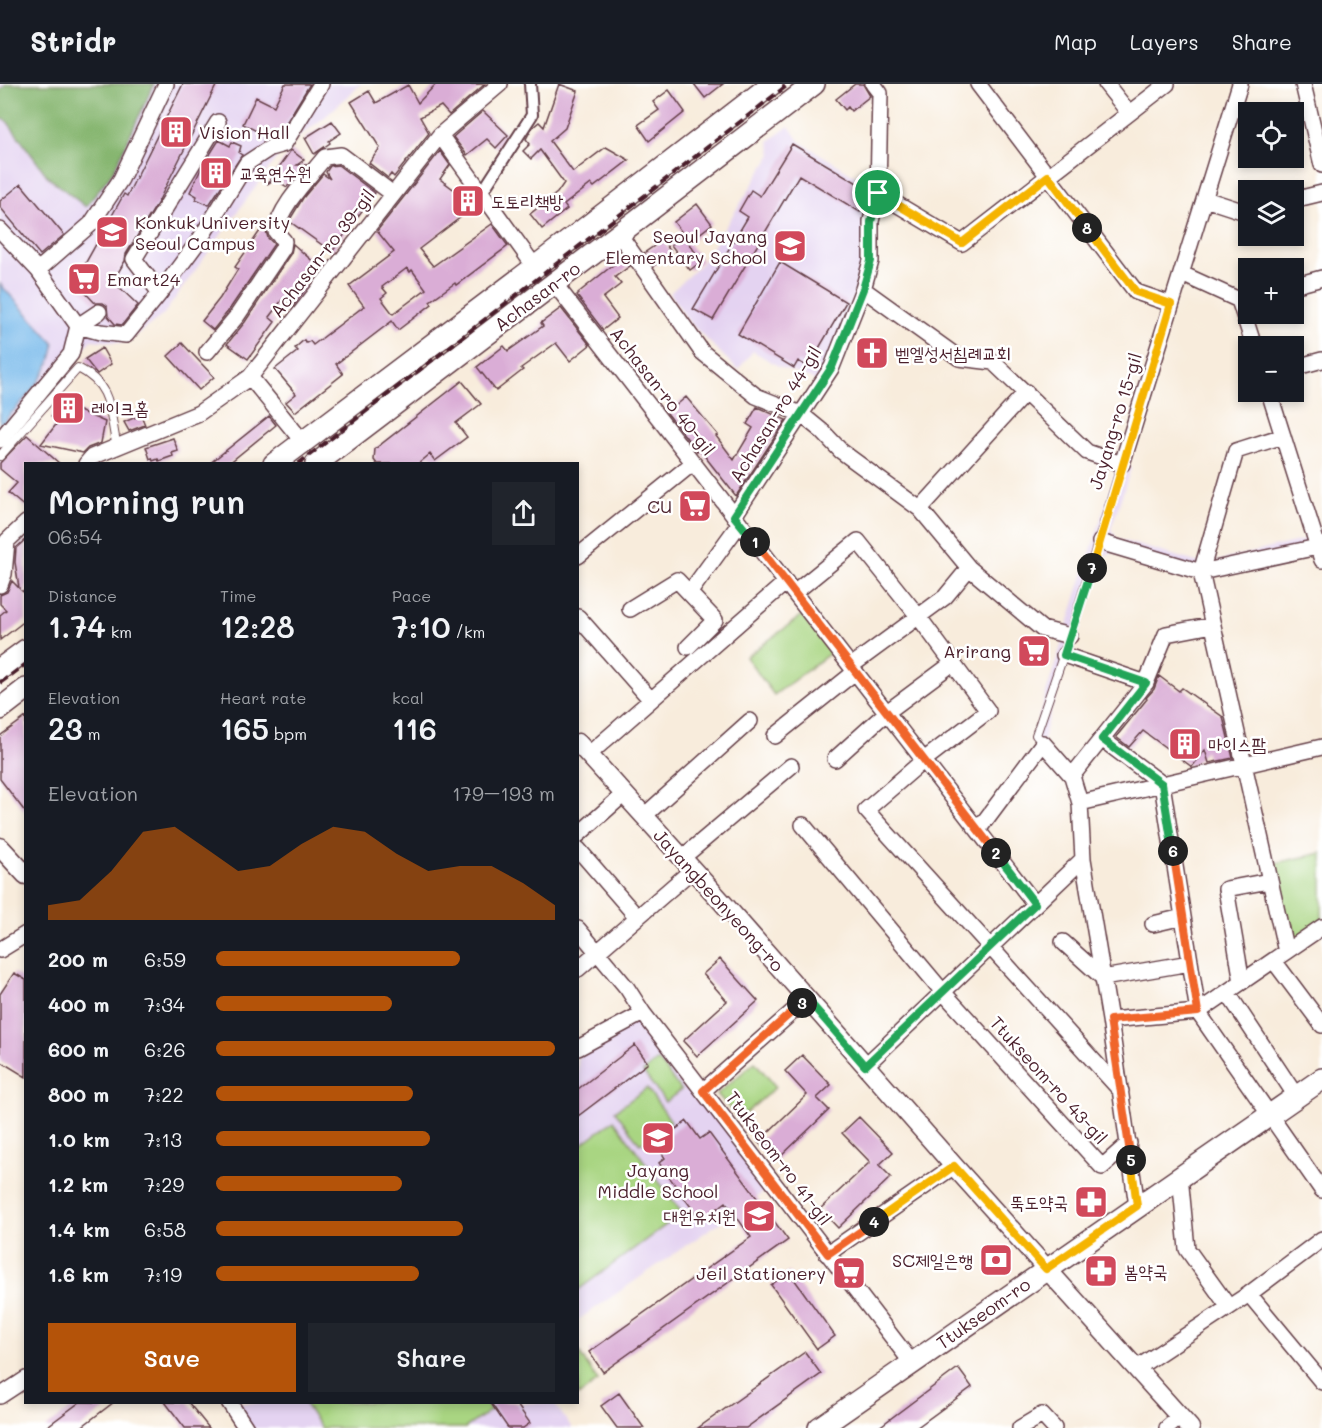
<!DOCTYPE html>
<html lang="en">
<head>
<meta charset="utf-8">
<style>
  :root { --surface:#171b24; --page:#20242c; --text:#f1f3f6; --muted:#9ea1a6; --line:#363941; --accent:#b45309 }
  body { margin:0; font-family:Mali,"Poor Story",sans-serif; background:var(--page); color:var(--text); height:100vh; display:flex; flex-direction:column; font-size:22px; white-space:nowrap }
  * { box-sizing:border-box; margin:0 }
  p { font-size:20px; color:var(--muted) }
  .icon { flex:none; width:33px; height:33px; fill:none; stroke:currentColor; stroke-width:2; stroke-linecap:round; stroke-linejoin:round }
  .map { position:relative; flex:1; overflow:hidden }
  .panel { position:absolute; left:24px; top:378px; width:555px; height:942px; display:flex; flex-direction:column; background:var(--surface); border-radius:0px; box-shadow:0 3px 9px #0003 }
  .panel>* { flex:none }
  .buttons { position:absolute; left:1238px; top:18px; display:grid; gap:12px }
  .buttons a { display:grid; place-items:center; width:66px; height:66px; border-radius:0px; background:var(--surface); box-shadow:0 3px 9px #0003; font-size:30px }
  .pin { position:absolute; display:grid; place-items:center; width:51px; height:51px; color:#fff; margin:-26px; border:3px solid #fff; border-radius:50%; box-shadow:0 2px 6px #0007 }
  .km { position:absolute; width:30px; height:30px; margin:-15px; border-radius:50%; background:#222; color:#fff; font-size:16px; line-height:30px; text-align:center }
  .round { display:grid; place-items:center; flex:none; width:63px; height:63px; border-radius:0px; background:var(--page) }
  .headline { display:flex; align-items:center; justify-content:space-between; height:102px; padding:0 24px }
  h1 { font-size:33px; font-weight:600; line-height:45px }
  .figures { display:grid; grid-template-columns:repeat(3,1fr); gap:9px; height:102px; padding:6px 24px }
  .figures div { display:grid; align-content:center }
  .figures b { font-size:30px; font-weight:600 }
  .figures small { font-size:16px; font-weight:400 }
  .figures p { font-size:16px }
  .chart { height:168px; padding:12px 24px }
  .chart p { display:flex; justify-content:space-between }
  .chart svg { width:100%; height:108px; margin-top:6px; fill:var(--accent); opacity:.7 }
  .button { display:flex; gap:12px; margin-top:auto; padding:12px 24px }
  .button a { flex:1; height:69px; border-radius:0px; background:var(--accent); color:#fff; font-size:24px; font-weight:600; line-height:69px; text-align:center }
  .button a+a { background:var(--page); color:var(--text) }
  ul { padding:0 24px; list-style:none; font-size:20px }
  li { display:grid; grid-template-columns:96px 72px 1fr; align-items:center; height:45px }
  li i { height:15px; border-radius:8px; background:var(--accent) }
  header { display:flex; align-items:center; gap:36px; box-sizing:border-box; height:84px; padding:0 30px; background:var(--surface); border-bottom:2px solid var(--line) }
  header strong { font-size:28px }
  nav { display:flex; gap:33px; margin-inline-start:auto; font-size:21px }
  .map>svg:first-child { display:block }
  .built { fill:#e4d3f1 }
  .green { fill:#a9d582; stroke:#7a7a56; stroke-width:1.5 }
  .forest { fill:#86b670; stroke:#686a4e; stroke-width:1.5 }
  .water { fill:#74b8ea; stroke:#5f6c8a; stroke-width:1.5 }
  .building { fill:#daadd6; fill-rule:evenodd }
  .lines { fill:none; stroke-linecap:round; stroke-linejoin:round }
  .service-casing { stroke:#643e46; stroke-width:10 }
  .pedestrian-casing { stroke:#643e46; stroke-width:14 }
  .minor-casing { stroke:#643e46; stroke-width:18 }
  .tertiary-casing { stroke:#643e46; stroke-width:21 }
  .secondary-casing { stroke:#643e46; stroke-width:24 }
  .service { stroke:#fff; stroke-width:8 }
  .pedestrian { stroke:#fff; stroke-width:10 }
  .minor { stroke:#fff; stroke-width:15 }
  .tertiary { stroke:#fff; stroke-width:18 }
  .secondary { stroke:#fff; stroke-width:21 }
  .rail { stroke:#4a1f2b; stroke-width:4; stroke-dasharray:9 4.5; stroke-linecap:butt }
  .split-1-casing { stroke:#fff; stroke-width:12 }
  .split-2-casing { stroke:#fff; stroke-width:12 }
  .split-3-casing { stroke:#fff; stroke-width:12 }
  .split-4-casing { stroke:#fff; stroke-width:12 }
  .split-5-casing { stroke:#fff; stroke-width:12 }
  .split-6-casing { stroke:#fff; stroke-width:12 }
  .split-7-casing { stroke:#fff; stroke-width:12 }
  .split-8-casing { stroke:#fff; stroke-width:12 }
  .split-9-casing { stroke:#fff; stroke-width:12 }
  .split-1 { stroke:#22a559; stroke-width:8 }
  .split-2 { stroke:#f0652b; stroke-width:8 }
  .split-3 { stroke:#22a559; stroke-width:8 }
  .split-4 { stroke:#f0652b; stroke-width:8 }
  .split-5 { stroke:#f5b400; stroke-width:8 }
  .split-6 { stroke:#f0652b; stroke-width:8 }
  .split-7 { stroke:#22a559; stroke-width:8 }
  .split-8 { stroke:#f5b400; stroke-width:8 }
  .split-9 { stroke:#f5b400; stroke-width:8 }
  .labels { text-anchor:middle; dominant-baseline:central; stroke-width:5; stroke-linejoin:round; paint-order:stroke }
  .poi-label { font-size:18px; fill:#4a1f2b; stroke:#fff; text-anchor:start }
  .street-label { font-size:18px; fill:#4a1f2b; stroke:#fff }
</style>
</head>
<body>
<header>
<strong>Stridr</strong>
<nav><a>Map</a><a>Layers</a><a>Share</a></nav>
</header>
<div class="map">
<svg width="1322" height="1344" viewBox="0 0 1322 1344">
  <rect width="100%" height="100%" fill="#fff"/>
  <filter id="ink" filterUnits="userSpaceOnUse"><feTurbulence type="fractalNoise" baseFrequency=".0167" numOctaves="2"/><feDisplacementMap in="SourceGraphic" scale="12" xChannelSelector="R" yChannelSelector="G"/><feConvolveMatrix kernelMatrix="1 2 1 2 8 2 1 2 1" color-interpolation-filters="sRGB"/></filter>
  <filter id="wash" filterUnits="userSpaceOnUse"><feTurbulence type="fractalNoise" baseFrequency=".008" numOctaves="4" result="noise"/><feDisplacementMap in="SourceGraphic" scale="24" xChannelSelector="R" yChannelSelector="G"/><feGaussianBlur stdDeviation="1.35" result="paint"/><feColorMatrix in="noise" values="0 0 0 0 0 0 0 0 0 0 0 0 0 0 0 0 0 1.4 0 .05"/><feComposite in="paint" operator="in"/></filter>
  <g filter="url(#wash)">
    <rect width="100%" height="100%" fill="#f8ecdc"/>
    <path class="built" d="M0 0H361L325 33 283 65 163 231 126 259 91 256 0 365Z
      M789 42 799 57 870 101 864 146 867 177 834 265 817 297 780 283 753 267 738 286 689 238 670 209 702 179 772 70 769 57Z
      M1118 380 1131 384 1111 445 1117 455 1196 478 1210 479 1303 456 1308 449 1317 447 1322 450V472L1314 473 1309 468 1215 491 1210 498 1192 489 1114 468 1103 472 1045 645 1042 668 1032 654Z
      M643 929 774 1101 578 1236V964Z
      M228 1319H554L572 1344H246Z"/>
    <path class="green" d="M808 527 837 564 774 611 746 573Z
      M1322 769V843L1286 868 1266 781Z
      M658 976 681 1006 665 1018 643 988Z
      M755 978 776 1003 739 1035 717 1010Z
      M647 1004 671 1037 640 1060 615 1027Z
      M614 1036 682 1129 578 1206V1063Z
      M578 1267 598 1297 578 1312Z
      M308 1318H485L491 1326 465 1344H321L305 1320Z"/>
    <path class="forest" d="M7 0H154L114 86 86 123 48 93 7 37 0 34V6Z"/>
    <path class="water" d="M0 200 54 259C54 289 19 320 0 342Z"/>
    <g id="blocks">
      <path class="building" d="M183 0H217L157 120 126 170 125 177 113 197 138 221 122 241 115 240 108 232 107 222 103 219H95L75 198 124 110 127 112Z
        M285 0H310L278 52 270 54 243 40 256 13 274 22Z
        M436 0H485L449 31 441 22 420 33 429 49 394 93 391 90 388 94 369 79 380 64 351 18 369 7 376 19 408 1 418 19Z
        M559 0 578 7 565 44 550 57 573 88 606 63 629 76 594 103 591 100 564 121 567 125 542 145 530 130 557 109 564 99 540 66 531 75 523 67 530 60 526 55 532 44 539 38 544 43Z
        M694 0H723L705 14Z
        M855 0H863L870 12 851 27 848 23 845 26 836 15Z
        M669 6 685 28 649 57 638 41 659 26 653 18Z
        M483 27 508 51 496 64 487 55 467 71 453 53Z
        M332 37 341 49 329 57 330 59 314 70 305 54Z
        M219 56 230 62 232 58 241 62 239 69 242 71 209 121 196 115 197 112 190 108 202 83Z
        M792 60 864 103 860 110 867 114 865 119 860 128 799 91 713 236 693 225 748 133 739 127 751 106 760 112Z
        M291 66 304 76 297 81H306L287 103 275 95 267 100Z
        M440 67 450 81 440 95 456 107 464 101 478 120 419 165 433 182 492 140 508 162 456 201 455 199 430 217 432 220 398 246 392 237 336 280 343 290 295 328 286 318 296 310 275 285 298 267 295 264 304 256 306 259 310 257 313 261 364 222 349 202 394 168 377 147ZM407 184 410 188 412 186 426 205 393 230 381 214 387 209 382 203Z
        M338 81 375 109 332 168 289 137 303 114 323 90 330 95 326 88 330 82Z
        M21 100 64 151 40 171 0 123V117Z
        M697 120 712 140 689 158 674 138Z
        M262 144 266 147 268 154 274 160 229 226 213 246 202 237 220 214 238 185 235 183Z
        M683 152 702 177 690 186 671 161Z
        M663 156 672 170 653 182 644 169Z
        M293 160 317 181 304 200 307 203 292 224 282 216 269 233 275 238 248 275 227 260 245 238 291 169Z
        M623 173 630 182 615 193 621 200 603 214 618 234 603 246 577 212 579 210 578 209Z
        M780 178 846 218 808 283 798 277 794 284 738 250Z
        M561 224 590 261 570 277 556 259 521 284 523 286 496 307 477 283 504 262 508 267 543 242 541 239Z
        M182 259 214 293 199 306 168 272Z
        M102 264 111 280 97 290 85 275Z
        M462 297 481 320 456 339 467 353 435 377 430 370 418 380H377L374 376 375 365Z
        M686 313 718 351 716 352 734 376 753 344 747 340 757 323 786 336 736 412 699 365 697 367 667 329Z
        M63 320 105 338 101 359 88 364 83 369 41 360 58 338 51 332Z
        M141 331 145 341 129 347 124 338Z
        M269 332 276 341 228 380H209Z
        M27 351 60 380H26V424L8 409 17 399 0 385V379Z
        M173 354 178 367 172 369 173 372 159 377 158 375 153 377 152 374 150 375 146 363Z
        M26 455V507H22L26 510V536L0 556V531L6 526 0 520V511L7 508 12 497 19 504 15 478 16 464Z
        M1159 592 1179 607 1182 604 1223 633 1233 674 1209 679 1205 666 1192 683 1143 647 1129 663 1116 653 1147 615 1146 614 1154 605Z
        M26 633V729L0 695V652Z
        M720 875 758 917 697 972 683 957 727 917 703 890Z
        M14 889 26 896V993L0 977V910Z
        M635 961 648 979 578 1032V1005Z
        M802 971 831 1001 817 1014 829 1026 776 1077 758 1058 807 1011 785 987Z
        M859 1033 893 1068 879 1081 891 1093 838 1144 820 1125 870 1078 842 1049Z
        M687 1037 700 1055 709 1049 788 1156 603 1288 589 1268 751 1153 726 1118 701 1137 659 1079 665 1074 656 1060Z
        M789 1188 835 1252 817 1265 771 1201Z
        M805 1268 821 1290 746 1344H698Z
        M958 1284 972 1303 916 1344H878Z
        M619 1309 644 1344H617L601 1322Z
        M80 1318H114L80 1344H45Z
        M165 1318H188L209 1344H185Z
        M490 1318H515L530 1339 523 1344H508Z"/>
    </g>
  </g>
  <g filter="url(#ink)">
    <use href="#blocks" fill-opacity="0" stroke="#643e46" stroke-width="1.5"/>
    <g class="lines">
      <defs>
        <path id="service" d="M0 372 78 284C114 302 109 329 117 363
          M1043 659 1036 651 1070 552 1122 380"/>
        <path id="pedestrian" d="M481 110 532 31 530 0"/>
        <path id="minor" d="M978 0 1136 208 1171 220
          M1106 0 1129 29
          M1303 0 1322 81
          M218 38 134 175 160 209 200 155 247 79 270 64 284 60 321 0
          M440 51 535 183
          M878 109 962 159 1167 0
          M1205 115 1245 128H1248
          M1293 116 1322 109
          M0 146 38 186 78 242 71 270 0 356
          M619 150 702 268 756 312 801 330 823 348 841 367 920 425 969 484 1042 545 1070 552
          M38 186 91 140 121 95 166 0
          M1182 190 1239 216 1248 213
          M554 199 1035 820
          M1293 202 1322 194
          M863 205 959 274 993 278 1087 368 1122 380 1240 0
          M1239 216 1254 262
          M78 242 100 248 126 251 160 209
          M78 242 99 228
          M207 268 237 232 283 164 284 157 276 148C278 124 310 92 325 73L341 71 393 110
          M1293 284 1322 276
          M250 293 303 358
          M1269 308 1322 476
          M1283 352 1236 367 1201 488 1286 868
          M86 380 92 373 199 329 250 293 440 51 500 0
          M920 425 1026 308
          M734 432 832 283 863 205 871 177V137L878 109 880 9 873 0
          M1100 458 1201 488 1322 462
          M578 472 693 379
          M0 501 4 490 7 457 26 439
          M690 508 740 439
          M794 509 858 457 918 532 988 627 924 676 866 726 1121 1007
          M630 525 677 496 715 536 688 563
          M578 533 651 616
          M1064 571 1146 599
          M851 582 945 513 969 484
          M775 652 855 588
          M1102 655 1162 700 1198 928 1322 1106
          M588 671 786 498
          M835 675 887 628 953 579
          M1072 692 1146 599 1166 550 1213 541
          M1080 719 1322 663
          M644 732 750 637
          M803 741 943 908 1102 1083 1129 1059
          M978 746 1043 659 1072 692 1080 719 1083 775 1110 936 1137 1122
          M578 751 624 710
          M578 765 637 833
          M682 774 791 682
          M1153 840 1183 833
          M578 845 627 904 643 929 912 1279
          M1063 858 1103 894 1190 879
          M0 866 26 850
          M1274 877 1322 941
          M578 885 692 786
          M1242 898 1226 805 1269 797
          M1227 908 1296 1012
          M1110 936 1198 928 1322 843
          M578 964 643 929
          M865 982 1083 775
          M703 1007 807 915
          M1180 1092 1187 1165 1228 1222
          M827 1170 954 1082
          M1249 1210 1322 1298
          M1137 1284 1249 1210 1322 1155
          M0 1312 26 1295
          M229 1318 246 1344
          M1020 1344 1042 1331 1054 1344
          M1167 1344 1180 1333"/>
        <path id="tertiary" d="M578 659 722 818 954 1082 1190 1344
          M0 763 26 791"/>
        <path id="secondary" d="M274 380 535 183 772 0
          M316 380 619 150 814 0
          M0 585 26 566
          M0 625 26 605
          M819 1344 1322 995"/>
      </defs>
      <use href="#service" class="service-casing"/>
      <use href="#pedestrian" class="pedestrian-casing"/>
      <use href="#minor" class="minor-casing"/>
      <use href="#tertiary" class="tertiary-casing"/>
      <use href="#secondary" class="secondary-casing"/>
      <use href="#service" class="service"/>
      <use href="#pedestrian" class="pedestrian"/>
      <use href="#minor" class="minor"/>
      <use href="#tertiary" class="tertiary"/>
      <use href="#secondary" class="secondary"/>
      <path class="rail" d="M298 380 789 0
        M0 599 26 580"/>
    </g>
  </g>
  <g class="lines" filter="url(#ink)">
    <defs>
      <path id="split-1" d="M755 458 734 432 832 283 863 205 871 177V138L878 109"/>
      <path id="split-2" d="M755 458 996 769"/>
      <path id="split-3" d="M802 919 807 915 865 982 1035 820 996 769"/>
      <path id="split-4" d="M802 919 703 1007 828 1170 874 1138"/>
      <path id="split-5" d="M874 1138 954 1082 1046 1185 1137 1122 1131 1076"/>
      <path id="split-6" d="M1131 1076 1110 936 1198 928 1173 767"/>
      <path id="split-7" d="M1092 484 1064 571 1146 599 1102 655 1162 700 1173 767"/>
      <path id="split-8" d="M1087 144 1136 208 1171 220 1092 484"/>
      <path id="split-9" d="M878 109 962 159 1048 92 1087 144"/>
    </defs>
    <use href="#split-1" class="split-1-casing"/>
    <use href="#split-2" class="split-2-casing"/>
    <use href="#split-3" class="split-3-casing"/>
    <use href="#split-4" class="split-4-casing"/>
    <use href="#split-5" class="split-5-casing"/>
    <use href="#split-6" class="split-6-casing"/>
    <use href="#split-7" class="split-7-casing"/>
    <use href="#split-8" class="split-8-casing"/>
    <use href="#split-9" class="split-9-casing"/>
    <use href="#split-1" class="split-1"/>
    <use href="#split-2" class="split-2"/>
    <use href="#split-3" class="split-3"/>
    <use href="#split-4" class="split-4"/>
    <use href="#split-5" class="split-5"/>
    <use href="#split-6" class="split-6"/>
    <use href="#split-7" class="split-7"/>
    <use href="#split-8" class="split-8"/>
    <use href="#split-9" class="split-9"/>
  </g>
  <defs>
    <symbol id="building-square" viewBox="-11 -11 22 22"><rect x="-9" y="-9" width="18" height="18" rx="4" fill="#d1495b" stroke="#fff"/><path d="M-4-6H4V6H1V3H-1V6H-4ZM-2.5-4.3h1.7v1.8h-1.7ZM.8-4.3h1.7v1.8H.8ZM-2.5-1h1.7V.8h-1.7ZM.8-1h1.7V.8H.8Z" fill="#fff"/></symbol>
    <symbol id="university-square" viewBox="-11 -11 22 22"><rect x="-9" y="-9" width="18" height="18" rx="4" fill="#d1495b" stroke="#fff"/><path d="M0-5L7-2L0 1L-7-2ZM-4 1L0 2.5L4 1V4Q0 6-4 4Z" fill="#fff"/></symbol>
    <symbol id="school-square" viewBox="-11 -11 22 22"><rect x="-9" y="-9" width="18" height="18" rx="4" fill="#d1495b" stroke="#fff"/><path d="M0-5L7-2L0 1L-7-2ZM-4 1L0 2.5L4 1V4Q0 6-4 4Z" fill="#fff"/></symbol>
    <symbol id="supermarket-square" viewBox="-11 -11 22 22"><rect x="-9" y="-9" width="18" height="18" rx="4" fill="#d1495b" stroke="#fff"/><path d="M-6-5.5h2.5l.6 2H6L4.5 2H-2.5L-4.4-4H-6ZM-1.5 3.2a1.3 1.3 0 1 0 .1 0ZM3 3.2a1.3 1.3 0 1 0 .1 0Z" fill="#fff"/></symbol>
    <symbol id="church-square" viewBox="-11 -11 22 22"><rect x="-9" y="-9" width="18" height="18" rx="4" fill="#d1495b" stroke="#fff"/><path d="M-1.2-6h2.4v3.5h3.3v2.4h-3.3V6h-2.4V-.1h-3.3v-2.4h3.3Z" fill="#fff"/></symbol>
    <symbol id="pharmacy-square" viewBox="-11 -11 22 22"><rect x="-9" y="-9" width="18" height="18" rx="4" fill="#d1495b" stroke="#fff"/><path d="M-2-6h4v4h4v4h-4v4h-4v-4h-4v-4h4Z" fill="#fff"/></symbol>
    <symbol id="bank-square" viewBox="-11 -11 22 22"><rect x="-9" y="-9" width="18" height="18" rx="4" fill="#d1495b" stroke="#fff"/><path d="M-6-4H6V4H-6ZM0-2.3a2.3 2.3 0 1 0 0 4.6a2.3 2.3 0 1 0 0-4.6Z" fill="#fff"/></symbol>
  </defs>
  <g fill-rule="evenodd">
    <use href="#building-square" x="157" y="29" width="38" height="38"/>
    <use href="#building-square" x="197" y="70" width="38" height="38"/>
    <use href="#building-square" x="449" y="98" width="38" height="38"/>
    <use href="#university-square" x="93" y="129" width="38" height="38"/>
    <use href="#school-square" x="771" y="143" width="38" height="38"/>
    <use href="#supermarket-square" x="65" y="176" width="38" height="38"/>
    <use href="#church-square" x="853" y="250" width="38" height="38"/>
    <use href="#building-square" x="49" y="305" width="38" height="38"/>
    <use href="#supermarket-square" x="676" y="403" width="38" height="38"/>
    <use href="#supermarket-square" x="1015" y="548" width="38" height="38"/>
    <use href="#building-square" x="1166" y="641" width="38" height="38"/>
    <use href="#school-square" x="639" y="1035" width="38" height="38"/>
    <use href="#pharmacy-square" x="1072" y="1099" width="38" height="38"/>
    <use href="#school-square" x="740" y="1113" width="38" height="38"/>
    <use href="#bank-square" x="977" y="1157" width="38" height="38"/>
    <use href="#pharmacy-square" x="1082" y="1168" width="38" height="38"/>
    <use href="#supermarket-square" x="830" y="1170" width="38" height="38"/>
  </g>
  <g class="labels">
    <g class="poi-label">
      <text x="199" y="48">Vision Hall</text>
      <text x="239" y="89">교육연수원</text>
      <text x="491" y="117">도토리책방</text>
      <text x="135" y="138">Konkuk University<tspan x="135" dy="21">Seoul Campus</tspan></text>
      <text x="767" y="152" text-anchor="end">Seoul Jayang<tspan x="767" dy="21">Elementary School</tspan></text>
      <text x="107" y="195">Emart24</text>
      <text x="895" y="269">벧엘성서침례교회</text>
      <text x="91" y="324">레이크홈</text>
      <text x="672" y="422" text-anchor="end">CU</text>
      <text x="1011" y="567" text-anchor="end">Arirang</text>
      <text x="1208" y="660">마이스팜</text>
      <text x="658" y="1086" text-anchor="middle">Jayang<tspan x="658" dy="21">Middle School</tspan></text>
      <text x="1068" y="1118" text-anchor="end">뚝도약국</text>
      <text x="736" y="1132" text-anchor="end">대원유치원</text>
      <text x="973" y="1176" text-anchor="end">SC제일은행</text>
      <text x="1124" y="1187">봄약국</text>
      <text x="826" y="1189" text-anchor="end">Jeil Stationery</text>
    </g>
    <g class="street-label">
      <text transform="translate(322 169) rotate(-52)">Achasan-ro 39-gil</text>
      <text transform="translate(537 212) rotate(-37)">Achasan-ro</text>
      <text transform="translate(663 307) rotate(52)">Achasan-ro 40-gil</text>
      <text transform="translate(775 330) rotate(-58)">Achasan-ro 44-gil</text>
      <text transform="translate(1115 337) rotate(-73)">Jayang-ro 15-gil</text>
      <text transform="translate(719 816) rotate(48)">Jayangbeonyeong-ro</text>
      <text transform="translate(1049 996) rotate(48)">Ttukseom-ro 43-gil</text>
      <text transform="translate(779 1074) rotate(53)">Ttukseom-ro 41-gil</text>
      <text transform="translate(983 1229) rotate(-35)">Ttukseom-ro</text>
    </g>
  </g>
</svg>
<div class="buttons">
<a><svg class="icon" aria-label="locate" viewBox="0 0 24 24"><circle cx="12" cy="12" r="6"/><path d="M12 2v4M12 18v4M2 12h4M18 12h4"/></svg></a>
<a><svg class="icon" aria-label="layers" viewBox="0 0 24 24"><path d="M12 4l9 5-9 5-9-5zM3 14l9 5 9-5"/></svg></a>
<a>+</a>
<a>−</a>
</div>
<div class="pin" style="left:878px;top:109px;background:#1e9e55"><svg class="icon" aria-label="arrive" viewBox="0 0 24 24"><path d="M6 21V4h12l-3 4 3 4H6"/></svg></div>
<b class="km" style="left:755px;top:458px">1</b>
<b class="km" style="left:996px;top:769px">2</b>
<b class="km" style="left:802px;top:919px">3</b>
<b class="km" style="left:874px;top:1138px">4</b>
<b class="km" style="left:1131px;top:1076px">5</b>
<b class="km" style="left:1173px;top:767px">6</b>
<b class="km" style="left:1092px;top:484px">7</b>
<b class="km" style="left:1087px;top:144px">8</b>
<section class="panel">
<div class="headline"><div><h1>Morning run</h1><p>06:54</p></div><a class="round"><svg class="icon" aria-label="share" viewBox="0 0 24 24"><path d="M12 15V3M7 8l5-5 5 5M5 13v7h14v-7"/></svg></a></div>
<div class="figures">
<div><p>Distance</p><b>1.74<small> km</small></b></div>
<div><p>Time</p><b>12:28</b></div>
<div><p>Pace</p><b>7:10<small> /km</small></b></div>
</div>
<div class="figures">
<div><p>Elevation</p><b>23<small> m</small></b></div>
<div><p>Heart rate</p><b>165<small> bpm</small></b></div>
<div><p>kcal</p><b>116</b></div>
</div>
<div class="chart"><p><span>Elevation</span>179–193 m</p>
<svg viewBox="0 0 160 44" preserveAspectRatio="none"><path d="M0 44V38L10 36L20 24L30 8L40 6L50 15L60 24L70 22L80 13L90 6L100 8L110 17L120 24L130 22L140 22L150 29L160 38V44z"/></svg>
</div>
<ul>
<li><b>200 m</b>6:59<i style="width:72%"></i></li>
<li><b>400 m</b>7:34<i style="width:52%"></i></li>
<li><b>600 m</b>6:26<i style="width:100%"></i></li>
<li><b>800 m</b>7:22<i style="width:58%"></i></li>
<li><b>1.0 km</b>7:13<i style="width:63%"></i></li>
<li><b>1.2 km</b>7:29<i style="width:55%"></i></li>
<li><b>1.4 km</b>6:58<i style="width:73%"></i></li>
<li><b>1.6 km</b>7:19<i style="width:60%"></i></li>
</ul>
<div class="button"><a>Save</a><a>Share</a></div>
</section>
</div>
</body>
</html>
